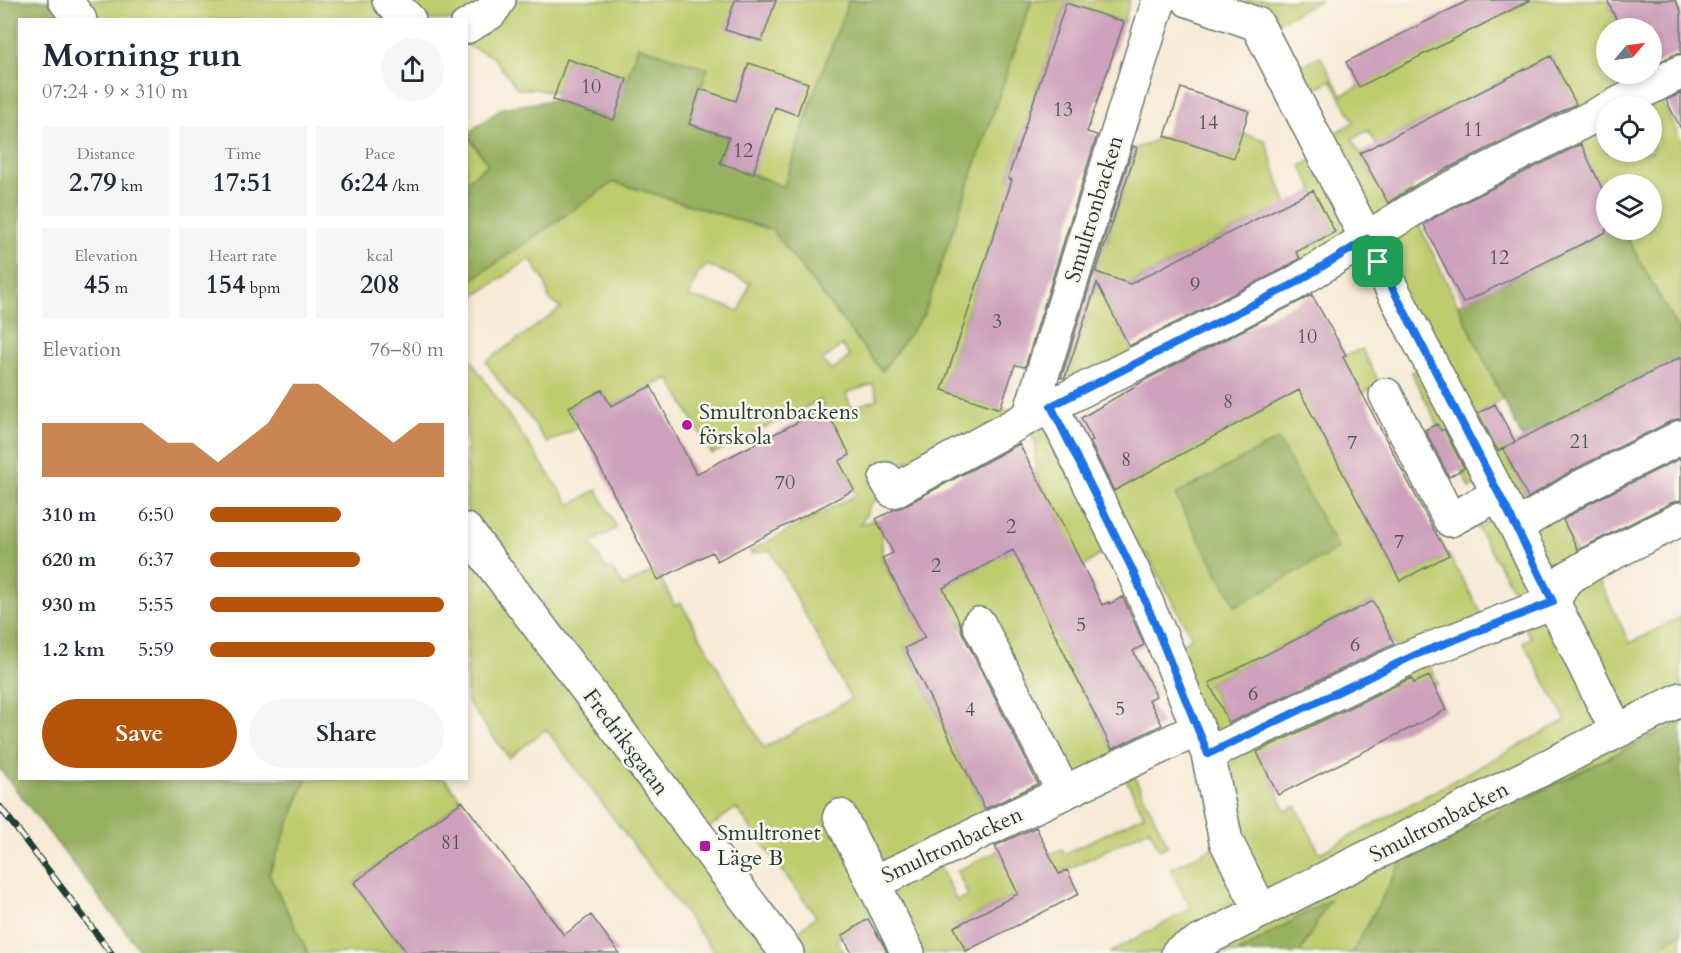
<!DOCTYPE html>
<html lang="en">
<head>
<meta charset="utf-8">
<style>
  :root { --surface:#fff; --page:#f6f6f7; --text:#1f2937; --muted:#747a83; --accent:#b45309 }
  body { margin:0; font-family:Cardo,serif; background:var(--page); color:var(--text); height:100vh; display:flex; flex-direction:column; font-size:22px; white-space:nowrap }
  * { box-sizing:border-box; margin:0 }
  p { font-size:20px; color:var(--muted) }
  .icon { flex:none; width:33px; height:33px; fill:none; stroke:currentColor; stroke-width:2; stroke-linecap:round; stroke-linejoin:round }
  .map { position:relative; flex:1; overflow:hidden }
  .sheet { position:absolute; left:18px; top:18px; width:450px; height:762px; display:flex; flex-direction:column; background:var(--surface); border-radius:0px; box-shadow:0 3px 9px #0003 }
  .sheet>* { flex:none }
  .needle { width:39px; rotate:61deg }
  .fabs { position:absolute; left:1596px; top:18px; display:grid; gap:12px }
  .fabs a { display:grid; place-items:center; width:66px; height:66px; border-radius:50%; background:var(--surface); box-shadow:0 3px 9px #0003; font-size:30px }
  .pin { position:absolute; display:grid; place-items:center; width:51px; height:51px; color:#fff; margin:-26px; border-radius:12px; box-shadow:0 3px 9px #0006 }
  .round { display:grid; place-items:center; flex:none; width:63px; height:63px; border-radius:32px; background:var(--page) }
  .overview { display:flex; align-items:center; justify-content:space-between; height:102px; padding:0 24px }
  h1 { font-size:33px; font-weight:600; line-height:45px }
  .metrics { display:grid; grid-template-columns:repeat(3,1fr); gap:9px; height:102px; padding:6px 24px }
  .metrics div { display:grid; align-content:center; border-radius:0px; background:var(--page); text-align:center }
  .metrics b { font-size:26px; font-weight:600 }
  .metrics small { font-size:16px; font-weight:400 }
  .metrics p { font-size:16px }
  .chart { height:168px; padding:12px 24px }
  .chart p { display:flex; justify-content:space-between }
  .chart svg { width:100%; height:108px; margin-top:6px; fill:var(--accent); opacity:.7 }
  .primary-button { display:flex; gap:12px; margin-top:auto; padding:12px 24px }
  .primary-button a { flex:1; height:69px; border-radius:36px; background:var(--accent); color:#fff; font-size:24px; font-weight:600; line-height:69px; text-align:center }
  .primary-button a+a { background:var(--page); color:var(--text) }
  ul { padding:0 24px; list-style:none; font-size:20px }
  li { display:grid; grid-template-columns:96px 72px 1fr; align-items:center; height:45px }
  li i { height:15px; border-radius:8px; background:var(--accent) }
  .map>svg:first-child { display:block }
  .green { fill:#bfcc6e; stroke:#6f8451; stroke-width:1.5; fill-rule:evenodd }
  .forest { fill:#97b061; stroke:#5b764a; stroke-width:1.5 }
  .building { fill:#cda1bb }
  .lines { fill:none; stroke-linecap:round; stroke-linejoin:round }
  .minor-casing { stroke:#6b7a6d; stroke-width:36 }
  .minor { stroke:#fff; stroke-width:33 }
  .rail-casing { stroke:#1f3d34; stroke-width:7 }
  .rail { stroke:#fbf7ec; stroke-width:4.5; stroke-dasharray:14; stroke-linecap:butt }
  .route-casing { stroke:#fff; stroke-width:12 }
  .route { stroke:#1a73e8; stroke-width:8 }
  .poi-dot { fill:#b5179e; stroke:#fbf7ec; stroke-width:2 }
  .labels { text-anchor:middle; dominant-baseline:central; stroke-width:5; stroke-linejoin:round; paint-order:stroke }
  .number-label { font-size:20px; fill:#4a5656 }
  .street-label { font-size:22px; fill:#1f3d34; stroke:#fbf7ec }
  .poi-label { font-size:22px; fill:#1f3d34; stroke:#fbf7ec; text-anchor:start }
</style>
</head>
<body>
<div class="map">
<svg width="1681" height="953" viewBox="0 0 1681 953">
  <rect width="100%" height="100%" fill="#fbf7ec"/>
  <filter id="ink" filterUnits="userSpaceOnUse"><feTurbulence type="fractalNoise" baseFrequency=".0167" numOctaves="2"/><feDisplacementMap in="SourceGraphic" scale="12" xChannelSelector="R" yChannelSelector="G"/><feConvolveMatrix kernelMatrix="1 2 1 2 8 2 1 2 1" color-interpolation-filters="sRGB"/></filter>
  <filter id="wash" filterUnits="userSpaceOnUse"><feTurbulence type="fractalNoise" baseFrequency=".008" numOctaves="4" result="noise"/><feDisplacementMap in="SourceGraphic" scale="24" xChannelSelector="R" yChannelSelector="G"/><feGaussianBlur stdDeviation="1.35" result="paint"/><feColorMatrix in="noise" values="0 0 0 0 0 0 0 0 0 0 0 0 0 0 0 0 0 1.4 0 .05"/><feComposite in="paint" operator="in"/></filter>
  <g filter="url(#wash)">
    <rect width="100%" height="100%" fill="#f7ead6"/>
    <path class="green" d="M65 0H849L815 91 784 187 753 174 689 124 696 102 567 59 556 93 533 89H518L493 57 467 45 466 20H80Z
      M1032 0H1130L1124 22 1066 3 1008 178 1066 198 1000 215 942 390 1000 409 1029 414 1051 406 1119 540 1083 567 1034 592 1115 755 1128 763 1168 846 1160 850 1149 829 954 926 967 953H908L886 910 868 919 836 940 845 953H715L546 729 509 758 467 701 466 353 570 505 597 490 617 528 590 543 608 571 612 569 624 586 653 571 658 580 661 579 675 606 681 603 764 748 851 699 770 550 752 554 750 551 856 495 839 461 850 455 820 400 712 454 669 378 611 406 602 390 569 407 579 427 547 443 528 415 510 397 486 362 561 308 549 299 545 282 530 259 467 301V283L614 182 772 230 882 371 924 314ZM707 265 750 283 739 312 728 306 689 297 698 274ZM842 345 850 356 832 371 822 361ZM873 384 878 399 851 408 846 393ZM1030 431 1036 443V475L1062 523 908 607 882 559V531L876 519 860 525 873 502 881 497 870 481 921 454 930 471ZM959 621 1064 793 1120 767 1144 815 1065 854 1062 849 1050 854 1038 831 957 871 968 895 957 901 934 855 987 813 905 648ZM736 808 816 916 781 945 698 836Z
      M1246 0H1321L1276 23 1301 66 1320 56 1342 95 1526 2V0H1607L1618 23 1606 28V74H1630L1640 93 1654 86 1681 140V336L1623 230H1652V184H1606V197L1572 128 1578 109 1551 56 1387 139 1413 192 1412 210 1503 399 1484 410 1534 510 1561 518 1681 458V470L1566 531 1584 568 1591 564 1630 643 1681 617V722L1404 858 1352 953H1300L1329 900 1237 953H1109L1191 909 1170 869 1226 841 1208 754 1426 659 1438 684 1266 770 1286 811 1296 806 1320 853 1566 720 1523 642 1531 638 1524 626 1523 607 1477 527 1507 510 1490 478 1470 488 1411 372 1429 362 1367 239 1302 263 1274 210 1104 297 1132 350 1075 395 1065 379 1100 274 1076 265 1086 234 1108 240 1109 233 1137 148 1165 136 1234 158 1242 133 1265 140 1286 203 1309 246 1335 232 1301 166 1323 154 1317 143 1354 122 1331 80 1295 100 1248 7ZM1606 106H1652V152H1606ZM1368 130 1404 195 1389 204 1352 139Z
      M466 134 488 164 467 181H466Z
      M1233 331 1263 389 1303 379 1346 355 1362 349 1380 384 1314 419 1400 580 1449 555 1489 627 1397 650 1372 601 1209 683 1233 732 1205 744 1167 652 1192 638 1147 554 1140 557 1110 493 1264 409 1224 336Z
      M307 779H445L462 801 354 883 407 953H308L269 874 304 784Z
      M1681 933V953H1651Z"/>
    <path class="forest" d="M0 0H65L80 19 20 20V778L307 779 304 784 269 874 308 953H142L0 769Z
      M849 0H1032L924 314 882 371 772 230 614 182 467 283V181L488 164 467 134 502 108 553 100 613 119 638 46 708 69 689 124 729 137 721 162 784 187 815 91Z
      M1611 230H1623L1681 336V357L1522 438 1458 305Z
      M1278 439 1338 549 1236 606 1175 495Z
      M1681 722V933L1651 953H1352L1404 858Z
      M1330 899 1300 953H1237Z"/>
    <g id="blocks">
      <path class="building" d="M735 0H776L762 41 725 30Z
        M1469 0H1531L1359 87 1346 62Z
        M1607 0H1675L1681 11V53L1673 55 1652 66V28H1608L1618 23Z
        M1066 3 1124 22 1087 132 1097 135 1025 367 1015 365 1000 409 942 390 1012 180 1008 178Z
        M1551 56 1576 104 1419 183 1388 203 1360 153Z
        M567 59 627 79 614 120 553 100Z
        M749 63 808 83 797 115 775 107 753 174 720 163 729 137 689 124 700 89 736 101Z
        M1181 88 1249 111 1234 158 1165 136Z
        M1681 93V129L1666 100Z
        M1581 144 1606 197V232L1463 303 1424 225 1437 216Z
        M1133 146 1137 148 1096 272 1130 284 1313 190 1335 232 1296 252 1300 258 1283 269 1129 346 1097 283 1065 378H1061Z
        M1312 295 1346 355 1343 357 1433 529 1449 555 1400 581 1299 390 1114 491 1090 442 1093 440 1081 418 1147 379Z
        M1681 357V418L1673 420 1571 471 1528 498 1503 448Z
        M651 386 696 474 825 408 850 455 839 461 854 490 717 561 712 552 658 580 569 407 602 390 611 406Z
        M1495 404 1515 442 1498 451 1478 413Z
        M1437 424 1441 431 1444 429 1464 468 1449 477 1425 430Z
        M1019 444 1062 523 1102 605 1109 602V604L1123 597 1144 645 1133 651 1156 696 1149 700 1162 725 1112 749 1013 550 943 588 960 623 962 632 1038 784 985 809 905 648 925 638 882 558 893 553 876 519 895 509 902 507Z
        M1681 458V500L1673 502 1578 550 1563 520 1588 504Z
        M1373 601 1394 644 1229 723 1209 683Z
        M1429 676 1446 710 1278 795 1257 752 1411 678 1414 683Z
        M462 801 564 935 591 915 619 953H407L354 883Z
        M1036 827 1059 874 1067 870 1079 894 966 951 954 927 1018 894 995 846Z
        M868 919 884 946 887 953H852L842 936Z"/>
    </g>
  </g>
  <g filter="url(#ink)">
    <use href="#blocks" fill-opacity="0" stroke="#6b7a6d" stroke-width="1.5"/>
    <g class="lines">
      <defs>
        <path id="minor" d="M65 0 80 20
          M389 0 409 20
          M1188 0 1257 24 1391 287 1516 527 1617 731
          M466 27 490 13 499 0
          M1614 106 1681 72
          M1386 395 1450 520 1499 494
          M1051 406 1133 571 1170 658 1208 754 1226 841 1261 911
          M1029 417 1159 0
          M886 479 893 491 1029 417 1292 285 1428 200 1606 110
          M1516 527 1579 488 1681 437
          M466 530 787 953
          M979 624 1064 793
          M1208 754 1415 655 1553 602 1566 579 1591 564 1681 519
          M840 816 908 953
          M873 883 1198 729
          M1178 953 1681 699"/>
      </defs>
      <use href="#minor" class="minor-casing"/>
      <use href="#minor" class="minor"/>
      <defs>
        <path id="rail" d="M0 807 111 953"/>
      </defs>
      <use href="#rail" class="rail-casing"/>
      <use href="#rail" class="rail"/>
    </g>
  </g>
  <g class="lines" filter="url(#ink)">
    <defs>
      <path id="route" d="M1367 239 1516 527 1553 602 1415 655 1208 754 1133 571 1051 406 1292 285Z"/>
    </defs>
    <use href="#route" class="route-casing"/>
    <use href="#route" class="route"/>
  </g>
  <g class="poi-dot">
    <circle cx="687" cy="425" r="6"/>
    <rect x="699" y="840" width="12" height="12" rx="3"/>
  </g>
  <g class="labels">
    <g class="number-label">
      <text x="591" y="86">10</text>
      <text x="1063" y="109">13</text>
      <text x="1208" y="122">14</text>
      <text x="1473" y="129">11</text>
      <text x="743" y="150">12</text>
      <text x="1499" y="257">12</text>
      <text x="1195" y="284">9</text>
      <text x="997" y="321">3</text>
      <text x="1307" y="336">10</text>
      <text x="1228" y="401">8</text>
      <text x="1580" y="441">21</text>
      <text x="1352" y="442">7</text>
      <text x="1126" y="459">8</text>
      <text x="785" y="482">70</text>
      <text x="1011" y="526">2</text>
      <text x="1399" y="541">7</text>
      <text x="936" y="565">2</text>
      <text x="1081" y="624">5</text>
      <text x="1355" y="644">6</text>
      <text x="1253" y="693">6</text>
      <text x="1120" y="708">5</text>
      <text x="970" y="709">4</text>
      <text x="451" y="842">81</text>
    </g>
    <g class="street-label">
      <text transform="translate(1094 209) rotate(-73)">Smultronbacken</text>
      <text transform="translate(626 742) rotate(53)">Fredriksgatan</text>
      <text transform="translate(1439 822) rotate(-27)">Smultronbacken</text>
      <text transform="translate(952 845) rotate(-25)">Smultronbacken</text>
    </g>
    <g class="poi-label">
      <text x="699" y="412">Smultronbackens<tspan x="699" dy="25">förskola</tspan></text>
      <text x="717" y="833">Smultronet<tspan x="717" dy="25">Läge B</tspan></text>
    </g>
  </g>
</svg>
<div class="fabs">
<a><svg class="needle" viewBox="-14 -14 28 28"><path d="M0-13l5 13h-10z" fill="#e53935"/><path d="M0 13l5-13h-10z" fill="#747a83"/></svg></a>
<a><svg class="icon" aria-label="locate" viewBox="0 0 24 24"><circle cx="12" cy="12" r="6"/><path d="M12 2v4M12 18v4M2 12h4M18 12h4"/></svg></a>
<a><svg class="icon" aria-label="layers" viewBox="0 0 24 24"><path d="M12 4l9 5-9 5-9-5zM3 14l9 5 9-5"/></svg></a>
</div>
<div class="pin" style="left:1378px;top:262px;background:#1e9e55"><svg class="icon" aria-label="arrive" viewBox="0 0 24 24"><path d="M6 21V4h12l-3 4 3 4H6"/></svg></div>
<section class="sheet">
<div class="overview"><div><h1>Morning run</h1><p>07:24 · 9 × 310 m</p></div><a class="round"><svg class="icon" aria-label="share" viewBox="0 0 24 24"><path d="M12 15V3M7 8l5-5 5 5M5 13v7h14v-7"/></svg></a></div>
<div class="metrics">
<div><p>Distance</p><b>2.79<small> km</small></b></div>
<div><p>Time</p><b>17:51</b></div>
<div><p>Pace</p><b>6:24<small> /km</small></b></div>
</div>
<div class="metrics">
<div><p>Elevation</p><b>45<small> m</small></b></div>
<div><p>Heart rate</p><b>154<small> bpm</small></b></div>
<div><p>kcal</p><b>208</b></div>
</div>
<div class="chart"><p><span>Elevation</span>76–80 m</p>
<svg viewBox="0 0 160 44" preserveAspectRatio="none"><path d="M0 44V22L10 22L20 22L30 22L40 22L50 30L60 30L70 38L80 30L90 22L100 6L110 6L120 14L130 22L140 30L150 22L160 22V44z"/></svg>
</div>
<ul>
<li><b>310 m</b>6:50<i style="width:56%"></i></li>
<li><b>620 m</b>6:37<i style="width:64%"></i></li>
<li><b>930 m</b>5:55<i style="width:100%"></i></li>
<li><b>1.2 km</b>5:59<i style="width:96%"></i></li>
</ul>
<div class="primary-button"><a>Save</a><a>Share</a></div>
</section>
</div>
</body>
</html>
